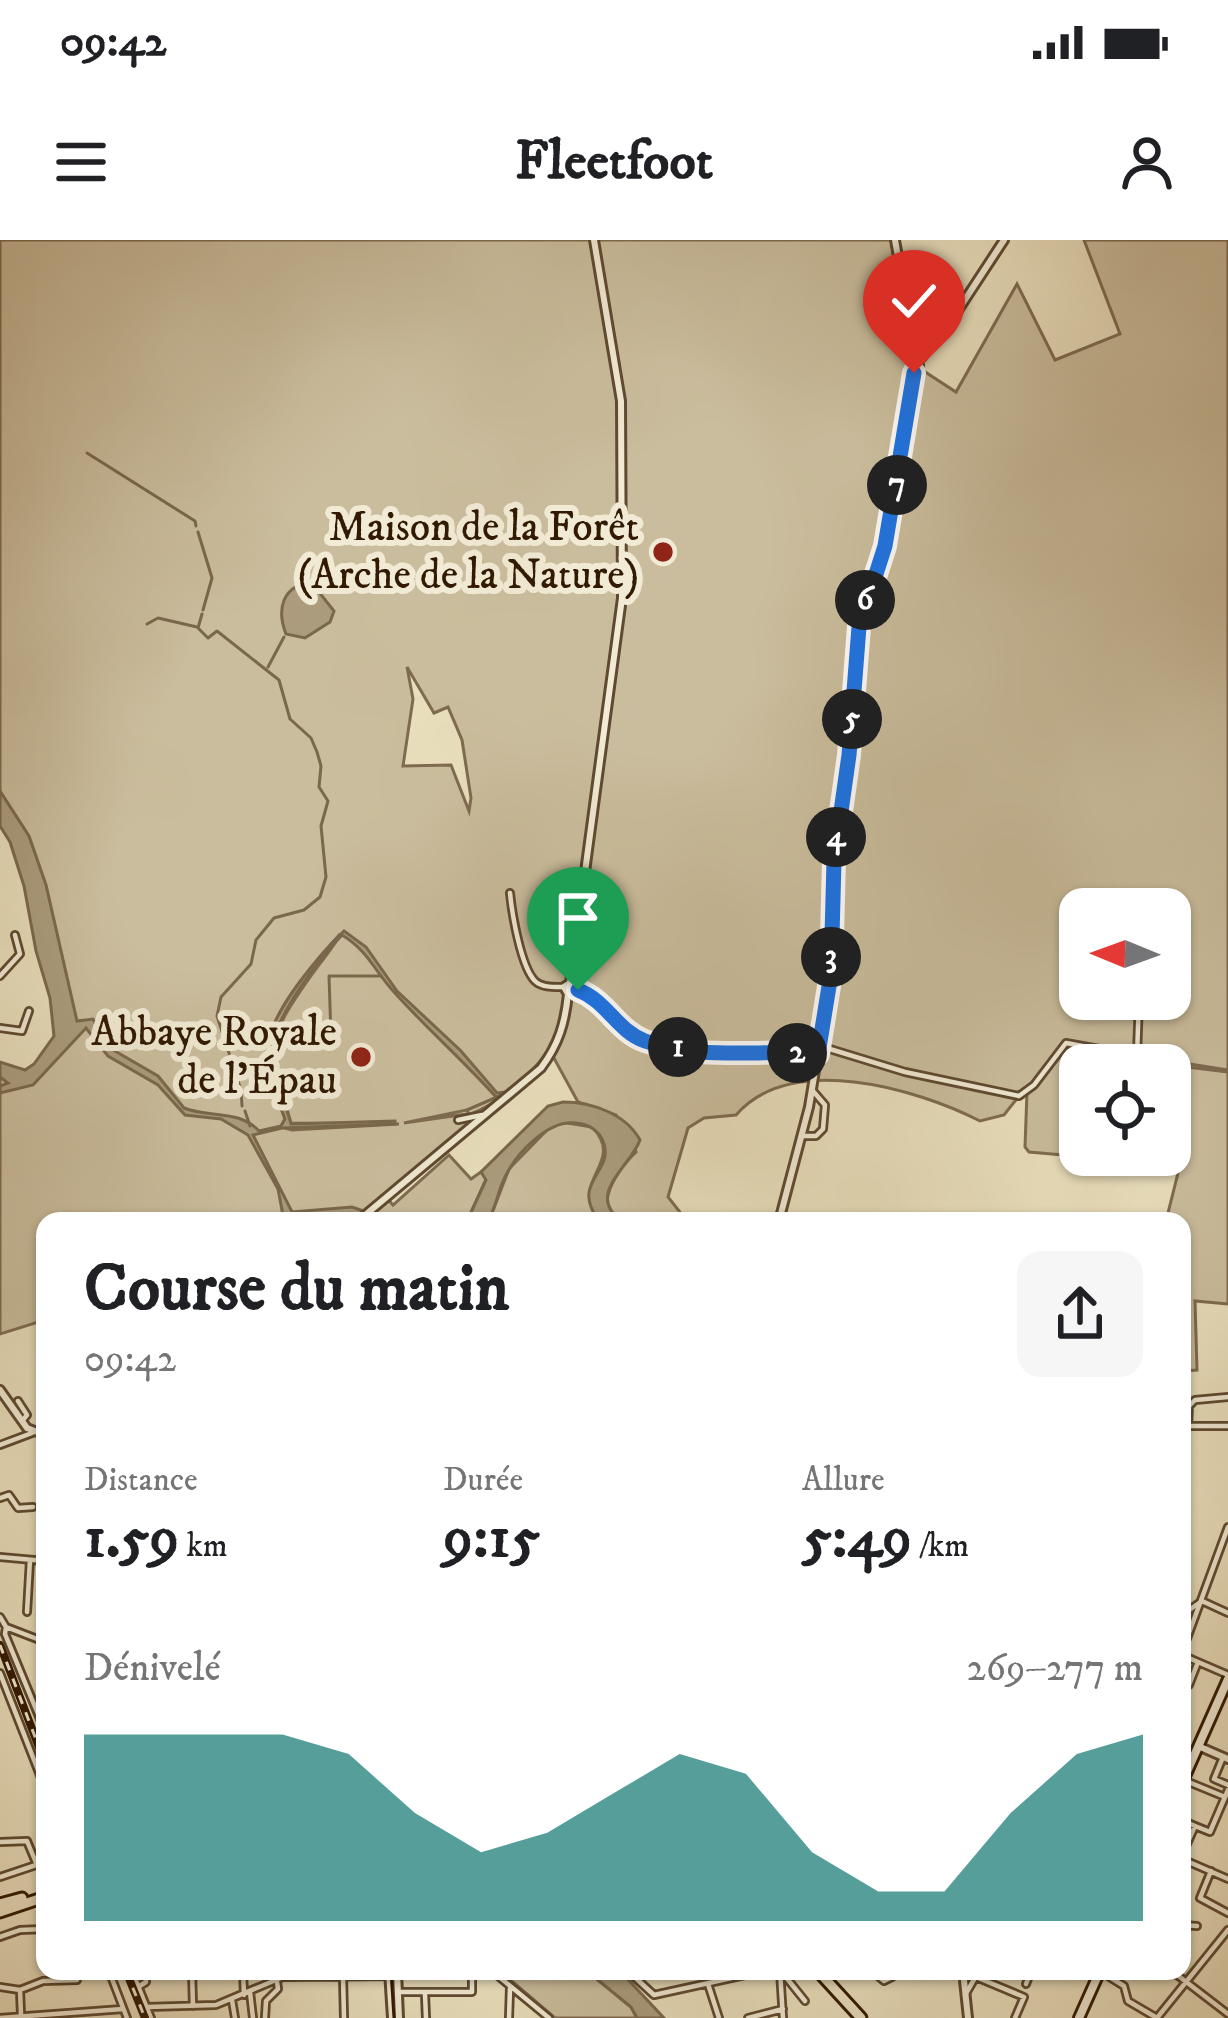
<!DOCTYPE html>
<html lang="fr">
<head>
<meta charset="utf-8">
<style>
  :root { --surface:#fff; --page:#f6f6f6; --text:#202124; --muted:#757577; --accent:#0f766e }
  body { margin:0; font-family:"IM FELL DW Pica",serif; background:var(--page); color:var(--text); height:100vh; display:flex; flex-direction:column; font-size:45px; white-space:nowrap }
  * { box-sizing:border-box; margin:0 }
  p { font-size:39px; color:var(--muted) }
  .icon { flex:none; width:66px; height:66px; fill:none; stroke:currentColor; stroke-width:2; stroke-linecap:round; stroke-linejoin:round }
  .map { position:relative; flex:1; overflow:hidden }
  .sheet { position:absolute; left:36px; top:972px; width:1155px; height:768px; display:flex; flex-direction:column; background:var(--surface); border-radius:24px; box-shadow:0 3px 9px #0004 }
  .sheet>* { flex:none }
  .needle { width:78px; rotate:271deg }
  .fabs { position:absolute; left:1059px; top:648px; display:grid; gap:24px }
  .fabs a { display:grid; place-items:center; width:132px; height:132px; border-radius:24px; background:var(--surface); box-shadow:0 3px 9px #0004; font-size:60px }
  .pin { position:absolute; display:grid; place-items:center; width:102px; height:102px; color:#fff; margin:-123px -51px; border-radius:50% 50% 50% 0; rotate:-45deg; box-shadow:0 0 12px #0007 }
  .pin .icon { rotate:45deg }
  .km { position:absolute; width:60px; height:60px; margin:-30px; border-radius:50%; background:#222; color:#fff; font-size:33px; line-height:60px; text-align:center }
  .round { display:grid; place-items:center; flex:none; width:126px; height:126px; border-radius:24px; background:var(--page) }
  .headline { display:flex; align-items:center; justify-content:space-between; height:204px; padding:0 48px }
  h1 { font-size:66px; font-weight:800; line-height:90px }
  .metrics { display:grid; grid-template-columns:repeat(3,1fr); gap:18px; height:204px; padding:12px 48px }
  .metrics div { display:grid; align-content:center }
  .metrics b { font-size:60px; font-weight:800 }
  .metrics small { font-size:33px; font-weight:400 }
  .metrics p { font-size:33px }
  .chart { height:336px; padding:24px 48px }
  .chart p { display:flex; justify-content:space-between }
  .chart svg { width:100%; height:216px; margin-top:12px; fill:var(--accent); opacity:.7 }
  .status { display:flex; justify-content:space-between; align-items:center; height:84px; padding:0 60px; background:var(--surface); direction:ltr }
  .status svg { height:33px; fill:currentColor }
  header { display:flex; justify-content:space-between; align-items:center; height:156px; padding:0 48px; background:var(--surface); font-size:54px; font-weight:800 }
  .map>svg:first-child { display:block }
  .green { fill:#cabd9d; stroke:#7e6b50; stroke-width:3; fill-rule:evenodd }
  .water { fill:#aa9c7d; stroke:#7a684c; stroke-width:3 }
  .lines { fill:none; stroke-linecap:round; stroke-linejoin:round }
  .stream { stroke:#7a684c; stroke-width:3 }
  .minor-casing { stroke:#5f4a31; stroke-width:10 }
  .tertiary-casing { stroke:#5f4a31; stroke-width:12 }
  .secondary-casing { stroke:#311902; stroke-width:14 }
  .primary-casing { stroke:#311902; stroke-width:15 }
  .minor { stroke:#f1ead4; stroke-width:4.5 }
  .tertiary { stroke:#f1ead4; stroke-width:6 }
  .secondary { stroke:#f1ead4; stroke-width:8 }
  .primary { stroke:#e9dfbd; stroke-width:9 }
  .tram { stroke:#311902; stroke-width:3 }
  .rail-casing { stroke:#311902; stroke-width:8 }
  .rail { stroke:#f1ead4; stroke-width:3; stroke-dasharray:9; stroke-linecap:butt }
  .route-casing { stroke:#fff; stroke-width:24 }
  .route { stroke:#1a73e8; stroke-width:15 }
  .poi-dot { fill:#8f2418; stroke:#f1ead4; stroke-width:4.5 }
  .labels { text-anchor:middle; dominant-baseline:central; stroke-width:12; stroke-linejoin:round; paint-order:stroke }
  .poi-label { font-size:42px; fill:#311902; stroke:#f1ead4; text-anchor:end }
</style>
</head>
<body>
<div class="status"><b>09:42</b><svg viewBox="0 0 49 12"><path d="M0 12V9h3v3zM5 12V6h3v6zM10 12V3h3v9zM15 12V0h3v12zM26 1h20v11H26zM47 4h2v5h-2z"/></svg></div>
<header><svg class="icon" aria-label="menu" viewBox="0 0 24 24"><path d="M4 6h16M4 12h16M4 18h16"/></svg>Fleetfoot<svg class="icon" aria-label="person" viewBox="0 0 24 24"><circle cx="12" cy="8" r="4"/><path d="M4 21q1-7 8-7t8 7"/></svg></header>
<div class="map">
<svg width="1228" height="1778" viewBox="0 0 1228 1778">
  <rect width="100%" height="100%" fill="#e9dfbd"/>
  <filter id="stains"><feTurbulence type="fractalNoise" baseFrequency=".00167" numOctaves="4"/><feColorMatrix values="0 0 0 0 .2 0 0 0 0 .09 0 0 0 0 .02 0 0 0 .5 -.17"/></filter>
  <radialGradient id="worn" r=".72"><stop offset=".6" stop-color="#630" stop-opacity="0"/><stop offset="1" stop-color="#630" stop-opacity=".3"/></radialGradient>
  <path class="green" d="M0 0H891L913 124 956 152 1017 44 1055 120 1120 94 1084 0H1228V830L1082 807 1122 819 1228 832V1064L1195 1061 1197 1130 1182 1131V981H1166L1180 925 1029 912 1025 907 1027 852 1019 856 1004 875 980 881C915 848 791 812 736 875L704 878 688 888 668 957 687 981C668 981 646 984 627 981 585 975 620 926 636 912L616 875 578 862 549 809C529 838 502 861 469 875L467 870 404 883 467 874 470 885 386 957 393 965 449 915 471 939 481 932 487 937 467 981H370L357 973 295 981H45V1080L0 1094V828L21 838 55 807 50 722 0 569ZM407 427 434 473 448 467 462 500 471 558 469 571 451 525 403 526 413 459ZM1080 669H1170V759H1080ZM340 694C335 706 322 720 313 733 264 802 268 804 291 883L399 884 292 890 281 887 285 879C280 864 272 849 269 834 258 780 308 732 340 694ZM1080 825H1170V915H1080Z
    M561 882 592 887C627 923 568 938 599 981H489L509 929 547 890Z
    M500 1731H587L631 1767 637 1778H555Z"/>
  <path class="water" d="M311 342 334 371 330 382 305 398 286 394C276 368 283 346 311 342Z
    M0 551 29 596 46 645 77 781 93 779 108 807 158 836 184 868C208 878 239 869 259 891L281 886 285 879C276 854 264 829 268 803 272 772 321 712 344 691L366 707 397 751 461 811 497 853 505 852 507 855 496 857C463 820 426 788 394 752 375 731 367 710 342 695 320 718 273 778 273 809 273 835 284 859 291 884L395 881V884L282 888 253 895 292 972 352 967 392 981H284L278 949 248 895 221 879 185 875 158 845 108 816 86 788 33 845 0 853V846L8 843 0 837V822L25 830 34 824 54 796 50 758 36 711 24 646 10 602 0 586Z
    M563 862C592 862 626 874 640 900 631 926 584 955 622 981H599C570 942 613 933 604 904 600 891 589 884 576 883 548 879 516 914 505 937 498 951 496 967 488 981H467L486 940 481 932 548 866Z
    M587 1731H620L664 1778H637L631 1767Z"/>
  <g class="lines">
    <path class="stream" d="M87 213 195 281 196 286
      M198 292 212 338 203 370
      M202 374 198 388 208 398 217 391 279 440 290 479 311 498 317 512 321 526 319 547 328 561 321 586 326 637 320 657 304 670 274 678 256 700 251 724 221 757 217 776 241 850 242 866
      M147 384 158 378 197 387
      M268 427 284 397
      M331 796 329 736H381
      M467 870 504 854
      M245 871 250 886"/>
    <defs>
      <path id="minor" d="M510 653C512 674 521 727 535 741 542 748 555 747 564 747
        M0 736 20 714 15 695
        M574 749C611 759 615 793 649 803 705 819 762 807 818 815
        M0 788 22 791 29 771
        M820 806 905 832 1019 856 1034 845 1066 803 1137 816 1139 759
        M458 880 482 875
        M803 896H816L823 889 825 865 813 851
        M18 1161 27 1175 22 1181
        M1182 1186H1228
        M1188 1186 1189 1166 1195 1160 1228 1157
        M0 1205 32 1193
        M0 1258 9 1255 18 1268 33 1267
        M0 1317 45 1321
        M1202 1361 1228 1373
        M27 1372 30 1320
        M1182 1375 1202 1361
        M0 1377 6 1387 45 1402
        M6 1387 5 1394 45 1491
        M1182 1412 1228 1287
        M1182 1415 1198 1422 1189 1445 1182 1447
        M1198 1422 1228 1435
        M0 1433 45 1548
        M1223 1517 1214 1539 1228 1545
        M1191 1543 1225 1557
        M1182 1580 1195 1586
        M0 1602 27 1601 37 1625
        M1182 1615 1195 1586 1210 1592 1228 1550
        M1182 1619 1228 1639
        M1211 1631 1200 1658 1228 1673
        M0 1637 45 1622
        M1182 1685 1197 1686
        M0 1697 20 1690 45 1689
        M109 1731 127 1778
        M132 1731 151 1778
        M192 1731 193 1766
        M243 1731 244 1755
        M492 1731 549 1778
        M628 1731 654 1755 764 1731
        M780 1731 783 1778
        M872 1731 884 1741 892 1737V1731
        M1100 1731 1124 1746 1128 1761 1157 1778
        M1172 1731 1228 1774
        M343 1736 344 1778
        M780 1736H785L805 1761
        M976 1737 1024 1757 1015 1778
        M708 1744 719 1778
        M1026 1744 1031 1731
        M0 1747 20 1750 21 1775
        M138 1747 146 1742 145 1731
        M20 1750 43 1741 77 1740
        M250 1752 253 1778
        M398 1752H472V1731
        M425 1754 426 1778
        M965 1755 979 1731
        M232 1760 235 1778
        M147 1767 216 1765 283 1737 398 1736
        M0 1778 123 1769
        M265 1778 266 1761 278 1749 277 1742
        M509 1778 510 1748
        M748 1778 783 1769
        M1157 1778 1228 1690"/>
      <path id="tertiary" d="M895 0 916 118
        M922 117 953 78 1004 0
        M358 981 541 828C559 804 565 783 568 754L564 747 570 743 622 358 621 161 594 0
        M779 981 809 867 831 734 834 621 849 516 859 387 885 306 914 133 919 125
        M0 1150 27 1188 45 1195
        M1198 1506 1228 1519
        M389 1731 392 1778
        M397 1731 399 1778
        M963 1731 968 1778"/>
      <path id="secondary" d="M1182 1543 1228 1439
        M1079 1778 1100 1731"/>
      <path id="primary" d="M0 1664 22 1658
        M0 1672 45 1657
        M818 1731 861 1778"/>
    </defs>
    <use href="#minor" class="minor-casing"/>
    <use href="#tertiary" class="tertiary-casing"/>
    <use href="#secondary" class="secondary-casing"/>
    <use href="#primary" class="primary-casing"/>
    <use href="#minor" class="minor"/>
    <use href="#tertiary" class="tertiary"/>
    <use href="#secondary" class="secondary"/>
    <use href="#primary" class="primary"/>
    <path class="tram" d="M391 1731 394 1778"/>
    <defs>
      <path id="rail" d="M0 1405 45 1523
        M126 1731 145 1778"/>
    </defs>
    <use href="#rail" class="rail-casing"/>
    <use href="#rail" class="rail"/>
  </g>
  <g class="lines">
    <defs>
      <path id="route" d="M578 750C607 761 617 791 645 801 700 821 762 809 818 814L831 734 834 621 849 515 859 387 885 306 914 133"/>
    </defs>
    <use href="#route" class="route-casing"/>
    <use href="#route" class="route"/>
  </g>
  <g class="poi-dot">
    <circle cx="663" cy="312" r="12"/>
    <circle cx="361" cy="817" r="12"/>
  </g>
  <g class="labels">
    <g class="poi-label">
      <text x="639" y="288">Maison de la Forêt<tspan x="639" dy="48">(Arche de la Nature)</tspan></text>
      <text x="337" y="793">Abbaye Royale<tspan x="337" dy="48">de l'Épau</tspan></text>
    </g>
  </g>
  <rect width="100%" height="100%" filter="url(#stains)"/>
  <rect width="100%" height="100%" fill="url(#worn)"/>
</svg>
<div class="fabs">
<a><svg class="needle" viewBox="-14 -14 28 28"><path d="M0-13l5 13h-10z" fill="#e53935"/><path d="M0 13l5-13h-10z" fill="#757577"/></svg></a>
<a><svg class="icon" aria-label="locate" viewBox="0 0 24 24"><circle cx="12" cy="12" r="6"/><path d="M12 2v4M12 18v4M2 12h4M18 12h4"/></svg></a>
</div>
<div class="pin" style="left:578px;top:750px;background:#1e9e55"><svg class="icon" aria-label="arrive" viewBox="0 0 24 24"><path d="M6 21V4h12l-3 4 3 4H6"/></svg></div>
<div class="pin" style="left:914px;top:133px;background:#d93025"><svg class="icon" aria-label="check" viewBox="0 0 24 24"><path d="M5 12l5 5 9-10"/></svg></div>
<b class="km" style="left:678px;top:807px">1</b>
<b class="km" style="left:797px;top:813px">2</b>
<b class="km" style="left:831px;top:717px">3</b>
<b class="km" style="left:836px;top:597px">4</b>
<b class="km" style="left:852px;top:479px">5</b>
<b class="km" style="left:865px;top:360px">6</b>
<b class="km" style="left:897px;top:245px">7</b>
<section class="sheet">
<div class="headline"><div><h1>Course du matin</h1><p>09:42</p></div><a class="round"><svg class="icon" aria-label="share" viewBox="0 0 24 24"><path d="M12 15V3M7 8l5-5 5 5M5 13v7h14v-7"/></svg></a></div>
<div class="metrics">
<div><p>Distance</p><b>1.59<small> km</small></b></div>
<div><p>Durée</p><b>9:15</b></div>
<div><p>Allure</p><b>5:49<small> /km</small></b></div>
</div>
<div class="chart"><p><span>Dénivelé</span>269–277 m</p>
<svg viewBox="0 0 160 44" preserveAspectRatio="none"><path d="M0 44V6L10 6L20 6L30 6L40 10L50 22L60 30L70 26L80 18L90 10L100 14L110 30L120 38L130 38L140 22L150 10L160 6V44z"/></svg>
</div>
</section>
</div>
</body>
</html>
